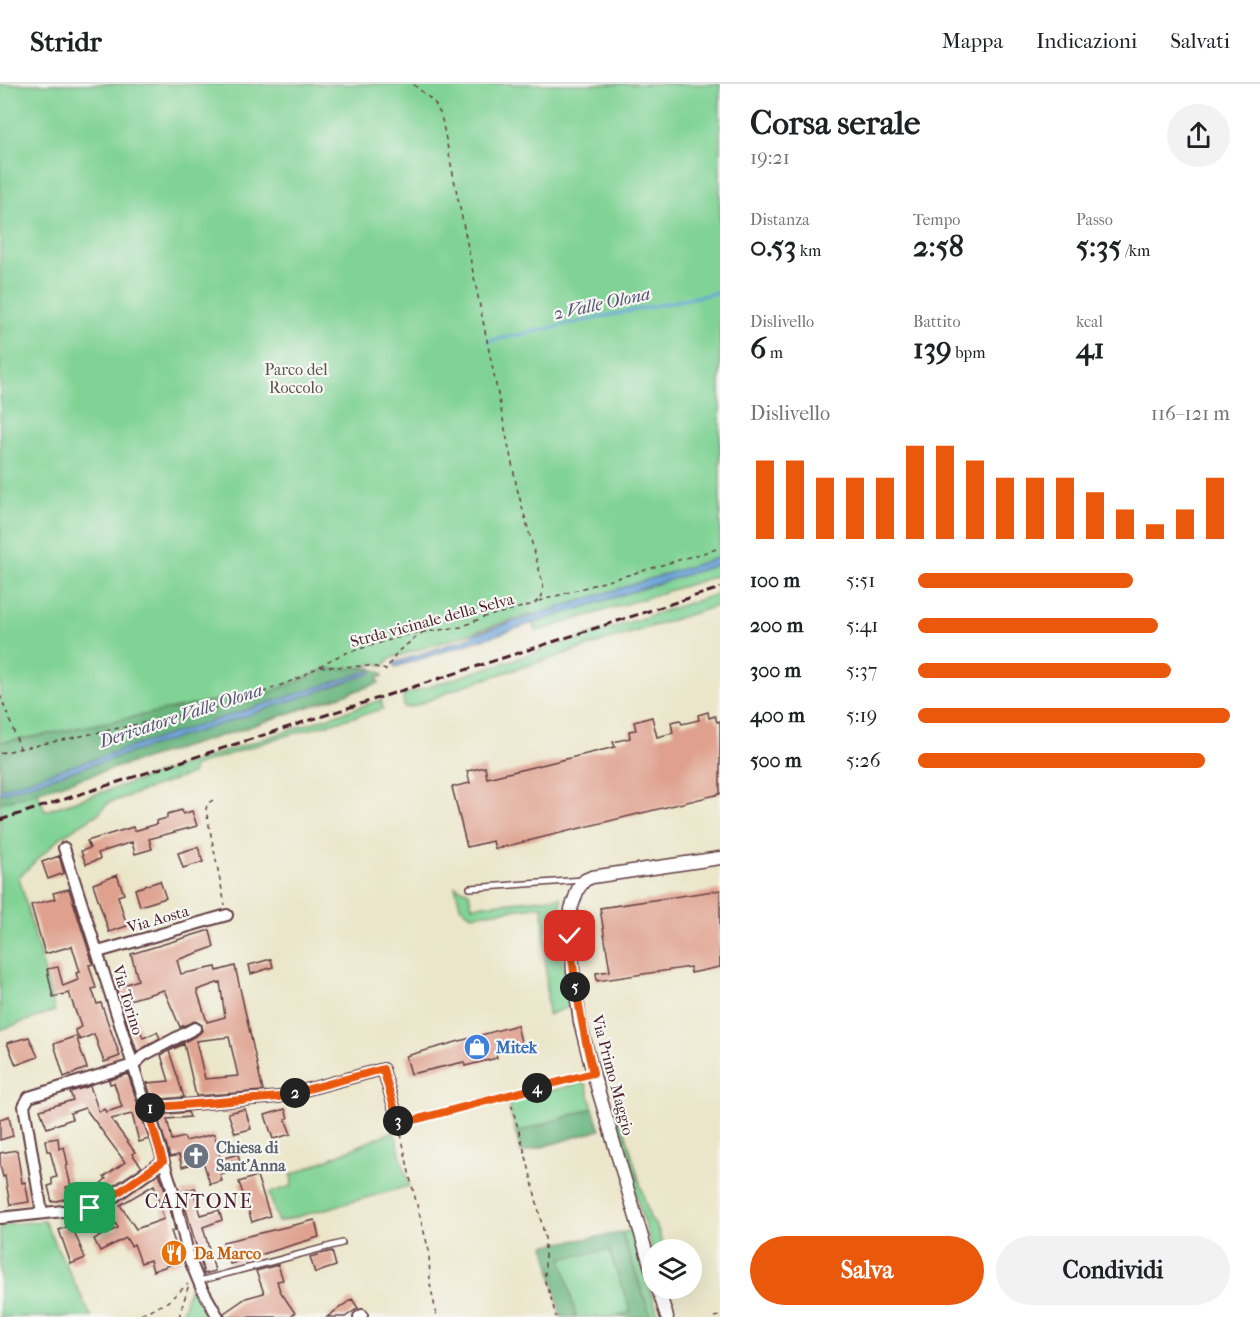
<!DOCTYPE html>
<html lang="it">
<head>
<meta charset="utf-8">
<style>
  :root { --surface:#fff; --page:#f2f2f2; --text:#202124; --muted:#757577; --line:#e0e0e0; --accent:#ea580c }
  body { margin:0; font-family:"IM FELL French Canon",serif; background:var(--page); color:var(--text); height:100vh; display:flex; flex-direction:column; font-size:22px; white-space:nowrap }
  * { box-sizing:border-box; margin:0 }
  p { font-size:20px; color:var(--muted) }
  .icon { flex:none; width:33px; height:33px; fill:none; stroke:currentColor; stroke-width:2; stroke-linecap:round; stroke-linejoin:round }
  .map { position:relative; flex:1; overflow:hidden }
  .panel { display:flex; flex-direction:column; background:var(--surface); width:540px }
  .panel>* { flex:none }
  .controls { position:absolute; left:642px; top:1155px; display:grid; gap:12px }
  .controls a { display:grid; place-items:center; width:60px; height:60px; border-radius:50%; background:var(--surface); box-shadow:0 6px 24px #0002; font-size:30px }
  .pin { position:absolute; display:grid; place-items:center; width:51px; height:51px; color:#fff; margin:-26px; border-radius:12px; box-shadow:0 3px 9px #0006 }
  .km { position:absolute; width:30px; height:30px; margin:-15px; border-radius:50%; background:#222; color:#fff; font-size:16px; line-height:30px; text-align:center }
  .round { display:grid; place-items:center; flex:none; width:63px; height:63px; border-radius:32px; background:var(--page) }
  .head { display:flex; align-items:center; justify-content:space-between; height:102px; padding:0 30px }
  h1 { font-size:33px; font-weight:700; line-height:45px }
  .figures { display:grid; grid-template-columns:repeat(3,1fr); gap:9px; height:102px; padding:6px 30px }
  .figures div { display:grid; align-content:center }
  .figures b { font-size:30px; font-weight:700 }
  .figures small { font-size:16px; font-weight:400 }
  .figures p { font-size:16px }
  .chart { height:168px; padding:12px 30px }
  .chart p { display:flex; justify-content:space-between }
  .chart svg { width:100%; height:108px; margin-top:6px; stroke:var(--accent); stroke-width:6 }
  .action { display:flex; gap:12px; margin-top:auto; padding:12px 30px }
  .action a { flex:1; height:69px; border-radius:36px; background:var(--accent); color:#fff; font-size:24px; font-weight:700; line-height:69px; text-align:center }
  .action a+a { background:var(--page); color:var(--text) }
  ul { padding:0 30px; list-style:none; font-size:20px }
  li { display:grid; grid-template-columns:96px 72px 1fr; align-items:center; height:45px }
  li i { height:15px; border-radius:8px; background:var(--accent) }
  header { display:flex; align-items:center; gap:36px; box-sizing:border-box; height:84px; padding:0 30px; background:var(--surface); border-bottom:2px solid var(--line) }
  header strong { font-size:28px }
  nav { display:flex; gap:33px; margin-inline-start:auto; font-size:21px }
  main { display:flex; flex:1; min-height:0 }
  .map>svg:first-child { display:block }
  .green { fill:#81d395; stroke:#667960; stroke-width:1.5 }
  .forest { fill:#68b57e; stroke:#596a54; stroke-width:1.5 }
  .water { fill:#69a4d9; stroke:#5a6282; stroke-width:1.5 }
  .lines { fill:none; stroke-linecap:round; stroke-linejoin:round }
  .stream { stroke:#69a4d9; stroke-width:3 }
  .building { fill:#dfa18e; fill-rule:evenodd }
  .service-casing { stroke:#623d43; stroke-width:8 }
  .minor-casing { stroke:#623d43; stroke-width:14 }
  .tertiary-casing { stroke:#623d43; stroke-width:15 }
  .path { stroke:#623d43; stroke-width:1.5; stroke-dasharray:4.5 4.5; stroke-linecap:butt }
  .service { stroke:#fff; stroke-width:5 }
  .minor { stroke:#fff; stroke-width:10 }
  .tertiary { stroke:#fff; stroke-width:12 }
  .rail { stroke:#4a1f2b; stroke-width:3; stroke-dasharray:9 4.5; stroke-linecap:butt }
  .route-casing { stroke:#fff; stroke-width:12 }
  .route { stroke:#ea580c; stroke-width:8 }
  .labels { text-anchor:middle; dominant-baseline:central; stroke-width:4.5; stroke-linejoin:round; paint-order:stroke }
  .park-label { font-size:16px; fill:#5a554b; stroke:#f6f6f2 }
  .street-label { font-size:16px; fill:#4a1f2b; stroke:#f6f6f2 }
  .shop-label { font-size:16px; font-weight:bold; fill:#366cbe; stroke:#f6f6f2; text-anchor:start }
  .worship-label { font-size:16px; font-weight:bold; fill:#5b616d; stroke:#f6f6f2; text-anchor:start }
  .food-label { font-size:16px; font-weight:bold; fill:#c56008; stroke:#f6f6f2; text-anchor:start }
  .water-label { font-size:18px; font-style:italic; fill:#565471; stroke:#f6f6f2 }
  .quarter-label { font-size:20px; letter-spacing:1.5px; fill:#4a1f2b; stroke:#f6f6f2 }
</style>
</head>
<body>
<header>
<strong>Stridr</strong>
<nav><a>Mappa</a><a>Indicazioni</a><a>Salvati</a></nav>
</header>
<main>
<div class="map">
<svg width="720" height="1233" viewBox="0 0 720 1233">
  <rect width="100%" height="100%" fill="#f6f6f2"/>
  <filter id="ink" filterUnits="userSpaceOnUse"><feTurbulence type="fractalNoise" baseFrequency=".0167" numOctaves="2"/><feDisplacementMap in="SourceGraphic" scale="12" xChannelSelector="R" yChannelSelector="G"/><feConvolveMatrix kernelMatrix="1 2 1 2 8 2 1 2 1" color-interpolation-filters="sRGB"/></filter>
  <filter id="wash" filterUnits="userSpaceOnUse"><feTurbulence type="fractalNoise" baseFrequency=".008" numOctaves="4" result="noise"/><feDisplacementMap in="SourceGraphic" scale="24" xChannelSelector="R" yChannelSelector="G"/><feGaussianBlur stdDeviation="1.35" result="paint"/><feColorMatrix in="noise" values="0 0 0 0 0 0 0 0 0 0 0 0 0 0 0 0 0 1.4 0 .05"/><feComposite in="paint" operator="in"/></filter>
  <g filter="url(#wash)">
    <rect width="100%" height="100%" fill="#ebe6c9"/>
    <path class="green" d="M0 0H720V491L535 548 531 530 389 575 384 582 375 579 83 674 35 701 45 727 381 616 383 625 278 654 194 682 192 690 108 719 99 729 61 753 19 793 55 927 0 946Z
      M720 509V521L466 601 412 623H404L403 611Z
      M455 802 469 808 472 822 561 813V861L568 923 548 931 543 822 471 831 460 822Z
      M585 998 593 1024 516 1049 508 1018Z
      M622 1037 650 1134 658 1145 664 1165 652 1166 616 1040Z
      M394 1047 409 1102 278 1138 269 1109 292 1102 291 1091Z
      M44 1137 91 1232 92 1233H0V1141Z
      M631 1146 659 1233H651L622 1149Z
      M609 1166 631 1228 613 1233H576L561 1174Z
      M190 1201H195L200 1215 210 1232 209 1233 204 1228 197 1233H181Z"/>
    <path class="forest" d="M371 584 382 589 383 592 377 594 379 599 240 646 0 719V658L28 654 222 615 256 614 326 585Z
      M593 1024 600 1046 521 1069 516 1049Z
      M622 1149 651 1233H613L631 1228 609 1166 562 1174 576 1233H561L545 1161Z"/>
    <path class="water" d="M720 473V480L395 583 394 579 468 554 474 550Z
      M371 586 372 589 240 634 0 710V705Z"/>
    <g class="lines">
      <path class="stream" d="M489 257 720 208"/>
    </g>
    <g id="blocks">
      <path class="building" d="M708 628 709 634 715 632 717 638 720 637V710L495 765 493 757 467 763 452 703 470 699 467 687 485 683 487 694 537 682 615 663 613 658 630 654 629 647 636 646 634 638 652 633 657 653 673 649 671 638 680 636 682 640 699 636 698 631Z
        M182 726 183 730 192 727 197 742 149 755 152 765 135 770 132 758 98 769 100 775 86 780 81 767 90 764 87 757 133 743 134 747 157 740 156 737 167 734V730Z
        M198 763 203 778 183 784 178 769Z
        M59 772 64 789 48 795 42 778Z
        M117 791 124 810 118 812 127 842 109 848 93 800Z
        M160 797 166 814 140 822 135 805Z
        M69 805 93 880 89 881 96 904 92 905 97 920 101 919 120 972 104 978 94 950 80 956 75 946 81 943 69 909 53 913 47 885 58 883 63 902 78 896 76 889 80 888 72 862 45 870 31 821 55 815 53 809Z
        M720 806V883L691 889 690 883 597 897 596 889 610 887 600 824Z
        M210 846 214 863 177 876 181 890 216 883 217 887 235 882 263 1007 196 1012 184 960 169 967 184 1013 152 1016 147 999 169 997 161 971 199 950 202 947V941L195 937 180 943 164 906 129 916 143 954 157 948 160 954 137 968 116 904 138 896 131 870ZM220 898 225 933 207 938 197 906ZM229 953 238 992 205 995 196 957Z
        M271 875 273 883 251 890 249 881Z
        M517 941 522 962 496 969 497 974 465 982 464 978 411 990 406 972Z
        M76 952 87 984 64 993 54 960Z
        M29 953 38 973 16 981 7 959Z
        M128 990 149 1055 139 1058 132 1030 111 1035 135 1068 132 1070 142 1083 95 1114 91 1108 106 1095 104 1093 125 1078 85 1024 70 1029 72 1035 47 1044 40 1026 73 1016 70 1008 90 1002 99 1028 104 1025 106 1028 122 1023 114 999 110 1000 109 996Z
        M245 1025 251 1045 235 1049 228 1029Z
        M285 1025 288 1034 285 1035 291 1050 273 1055 265 1031Z
        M188 1028 190 1033 167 1035 172 1056 184 1053 186 1057 214 1050 221 1075 238 1070 241 1084 220 1090 222 1097 210 1100 203 1077 182 1083 179 1071 170 1073 157 1031Z
        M9 1032 13 1052 0 1056V1035Z
        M58 1054 59 1065 64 1063 68 1081 66 1082 71 1102 66 1103 69 1114 52 1118 48 1102 52 1101V1094L57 1093 50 1067H47L45 1056Z
        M17 1066 22 1099 25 1098 29 1118 10 1121 5 1092 3 1093 0 1081V1069Z
        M159 1089 167 1112 175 1146 171 1147 181 1177 153 1187 150 1176 141 1179 134 1160 131 1162 126 1154 100 1167 94 1155 118 1144 108 1125ZM154 1101 164 1135 136 1145 120 1121Z
        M257 1092 270 1132 252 1138 239 1098Z
        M195 1104 198 1112 195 1113 200 1131 219 1126 222 1136 203 1143 215 1187 204 1190 181 1108Z
        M315 1136 319 1153 230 1180 223 1158Z
        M69 1142 72 1148 74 1147 85 1174 71 1180 59 1146Z
        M332 1167 336 1182 315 1189 310 1173Z
        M278 1181 283 1196 277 1197 280 1207 295 1229 289 1233H225L224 1229 246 1214 264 1209 256 1187Z
        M352 1215 358 1224 345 1233H327Z"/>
    </g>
  </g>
  <g filter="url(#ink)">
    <use href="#blocks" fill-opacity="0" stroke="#623d43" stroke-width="1.5"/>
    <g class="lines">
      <defs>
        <path id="service" d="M470 804 583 796
          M199 1197 342 1159"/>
        <path id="minor" d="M64 764 174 1110 189 1174 201 1203 218 1233
          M98 868 227 831
          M147 1024 279 1013 383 985 399 1040
          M42 1129 24 1022 29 1013 133 981 144 971 195 944
          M0 1134 90 1124 102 1120 163 1077
          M359 1233 362 1231"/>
        <path id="tertiary" d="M652 1187 593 989 580 938 573 887 571 825 578 805 585 796 592 793 720 774
          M658 1204 667 1233"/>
      </defs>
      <use href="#service" class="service-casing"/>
      <use href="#minor" class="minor-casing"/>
      <use href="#tertiary" class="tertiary-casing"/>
      <path class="path" d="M539 517 720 464
        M320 583 372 582 386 586 397 568 423 548
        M0 611 20 664
        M0 669 234 620 301 593 332 575 346 569 410 550 461 543 484 533 534 520 542 512 543 500 517 404 441 31 434 18 413 0
        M213 716 207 720 206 726 225 821
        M509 1012 528 1080 545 1154V1198L550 1210 556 1233
        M408 1038 583 992
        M401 1050 411 1098 429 1167 430 1200 437 1233
        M133 1233 166 1219 188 1200
        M179 1233 189 1200
        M714 1233 720 1232"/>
      <use href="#service" class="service"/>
      <use href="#minor" class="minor"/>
      <use href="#tertiary" class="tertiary"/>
      <path class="rail" d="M0 736 720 504"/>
    </g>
  </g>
  <g class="lines" filter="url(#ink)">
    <defs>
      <path id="route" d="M90 1124 102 1120 163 1077 147 1024 279 1013 383 985 399 1040 593 989C582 944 574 899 570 852"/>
    </defs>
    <use href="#route" class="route-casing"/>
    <use href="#route" class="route"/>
  </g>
  <defs>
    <symbol id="shop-disc" viewBox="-11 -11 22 22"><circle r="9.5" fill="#3f7fe0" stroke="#f6f6f2"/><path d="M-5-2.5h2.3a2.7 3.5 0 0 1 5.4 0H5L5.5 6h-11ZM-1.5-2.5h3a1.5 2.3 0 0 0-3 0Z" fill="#fff"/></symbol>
    <symbol id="church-disc" viewBox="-11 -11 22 22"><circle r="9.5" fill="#6b7280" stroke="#f6f6f2"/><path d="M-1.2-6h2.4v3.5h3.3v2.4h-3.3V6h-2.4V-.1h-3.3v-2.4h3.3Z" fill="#fff"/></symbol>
    <symbol id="restaurant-disc" viewBox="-11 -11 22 22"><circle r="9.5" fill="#e8710a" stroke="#f6f6f2"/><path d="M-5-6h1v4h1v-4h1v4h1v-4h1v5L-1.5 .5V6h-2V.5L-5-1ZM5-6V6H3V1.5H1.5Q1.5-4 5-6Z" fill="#fff"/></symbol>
  </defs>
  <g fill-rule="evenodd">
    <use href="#shop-disc" x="462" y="948" width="30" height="30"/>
    <use href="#church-disc" x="181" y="1057" width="30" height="30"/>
    <use href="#restaurant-disc" x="159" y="1154" width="30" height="30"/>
  </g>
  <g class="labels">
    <g class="park-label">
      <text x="296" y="285">Parco del<tspan x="296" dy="18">Roccolo</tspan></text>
    </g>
    <g class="street-label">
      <text transform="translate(432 536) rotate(-15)">Strda vicinale della Selva</text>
      <text transform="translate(158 835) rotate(-16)">Via Aosta</text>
      <text transform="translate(128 916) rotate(73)">Via Torino</text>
      <text transform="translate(613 991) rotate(75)">Via Primo Maggio</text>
    </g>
    <g class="shop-label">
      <text x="496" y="963">Mitek</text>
    </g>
    <g class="worship-label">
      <text x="216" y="1063">Chiesa di<tspan x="216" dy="18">Sant'Anna</tspan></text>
    </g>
    <g class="food-label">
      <text x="194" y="1169">Da Marco</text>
    </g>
    <g class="water-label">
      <text transform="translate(602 220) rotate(-12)">2 Valle Olona</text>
      <text transform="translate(181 632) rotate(-18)">Derivatore Valle Olona</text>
    </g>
    <g class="quarter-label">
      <text x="199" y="1117">CANTONE</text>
    </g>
  </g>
</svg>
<div class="controls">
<a><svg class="icon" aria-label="layers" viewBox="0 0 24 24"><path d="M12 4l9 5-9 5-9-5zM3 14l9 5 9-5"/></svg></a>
</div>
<div class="pin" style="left:90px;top:1124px;background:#1e9e55"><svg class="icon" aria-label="arrive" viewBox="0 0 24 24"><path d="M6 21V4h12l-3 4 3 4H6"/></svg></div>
<div class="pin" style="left:570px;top:852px;background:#d93025"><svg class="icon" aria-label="check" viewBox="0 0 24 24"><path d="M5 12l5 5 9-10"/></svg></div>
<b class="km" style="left:150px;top:1024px">1</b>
<b class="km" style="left:295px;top:1009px">2</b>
<b class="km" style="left:398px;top:1037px">3</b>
<b class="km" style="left:537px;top:1004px">4</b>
<b class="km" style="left:575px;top:903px">5</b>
</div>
<section class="panel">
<div class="head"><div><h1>Corsa serale</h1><p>19:21</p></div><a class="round"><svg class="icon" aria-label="share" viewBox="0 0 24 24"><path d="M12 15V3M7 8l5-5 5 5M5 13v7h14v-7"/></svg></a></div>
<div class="figures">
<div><p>Distanza</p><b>0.53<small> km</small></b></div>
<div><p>Tempo</p><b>2:58</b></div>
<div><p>Passo</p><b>5:35<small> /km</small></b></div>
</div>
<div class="figures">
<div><p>Dislivello</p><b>6<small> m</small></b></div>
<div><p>Battito</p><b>139<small> bpm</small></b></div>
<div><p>kcal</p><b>41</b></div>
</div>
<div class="chart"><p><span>Dislivello</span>116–121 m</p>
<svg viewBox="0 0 160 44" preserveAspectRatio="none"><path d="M5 44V12M15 44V12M25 44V19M35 44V19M45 44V19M55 44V6M65 44V6M75 44V12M85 44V19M95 44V19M105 44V19M115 44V25M125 44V32M135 44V38M145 44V32M155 44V19"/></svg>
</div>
<ul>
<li><b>100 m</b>5:51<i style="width:69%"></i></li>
<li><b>200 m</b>5:41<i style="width:77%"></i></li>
<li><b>300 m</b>5:37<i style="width:81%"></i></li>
<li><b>400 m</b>5:19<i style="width:100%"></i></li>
<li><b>500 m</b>5:26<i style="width:92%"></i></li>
</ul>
<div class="action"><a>Salva</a><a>Condividi</a></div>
</section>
</main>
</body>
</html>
